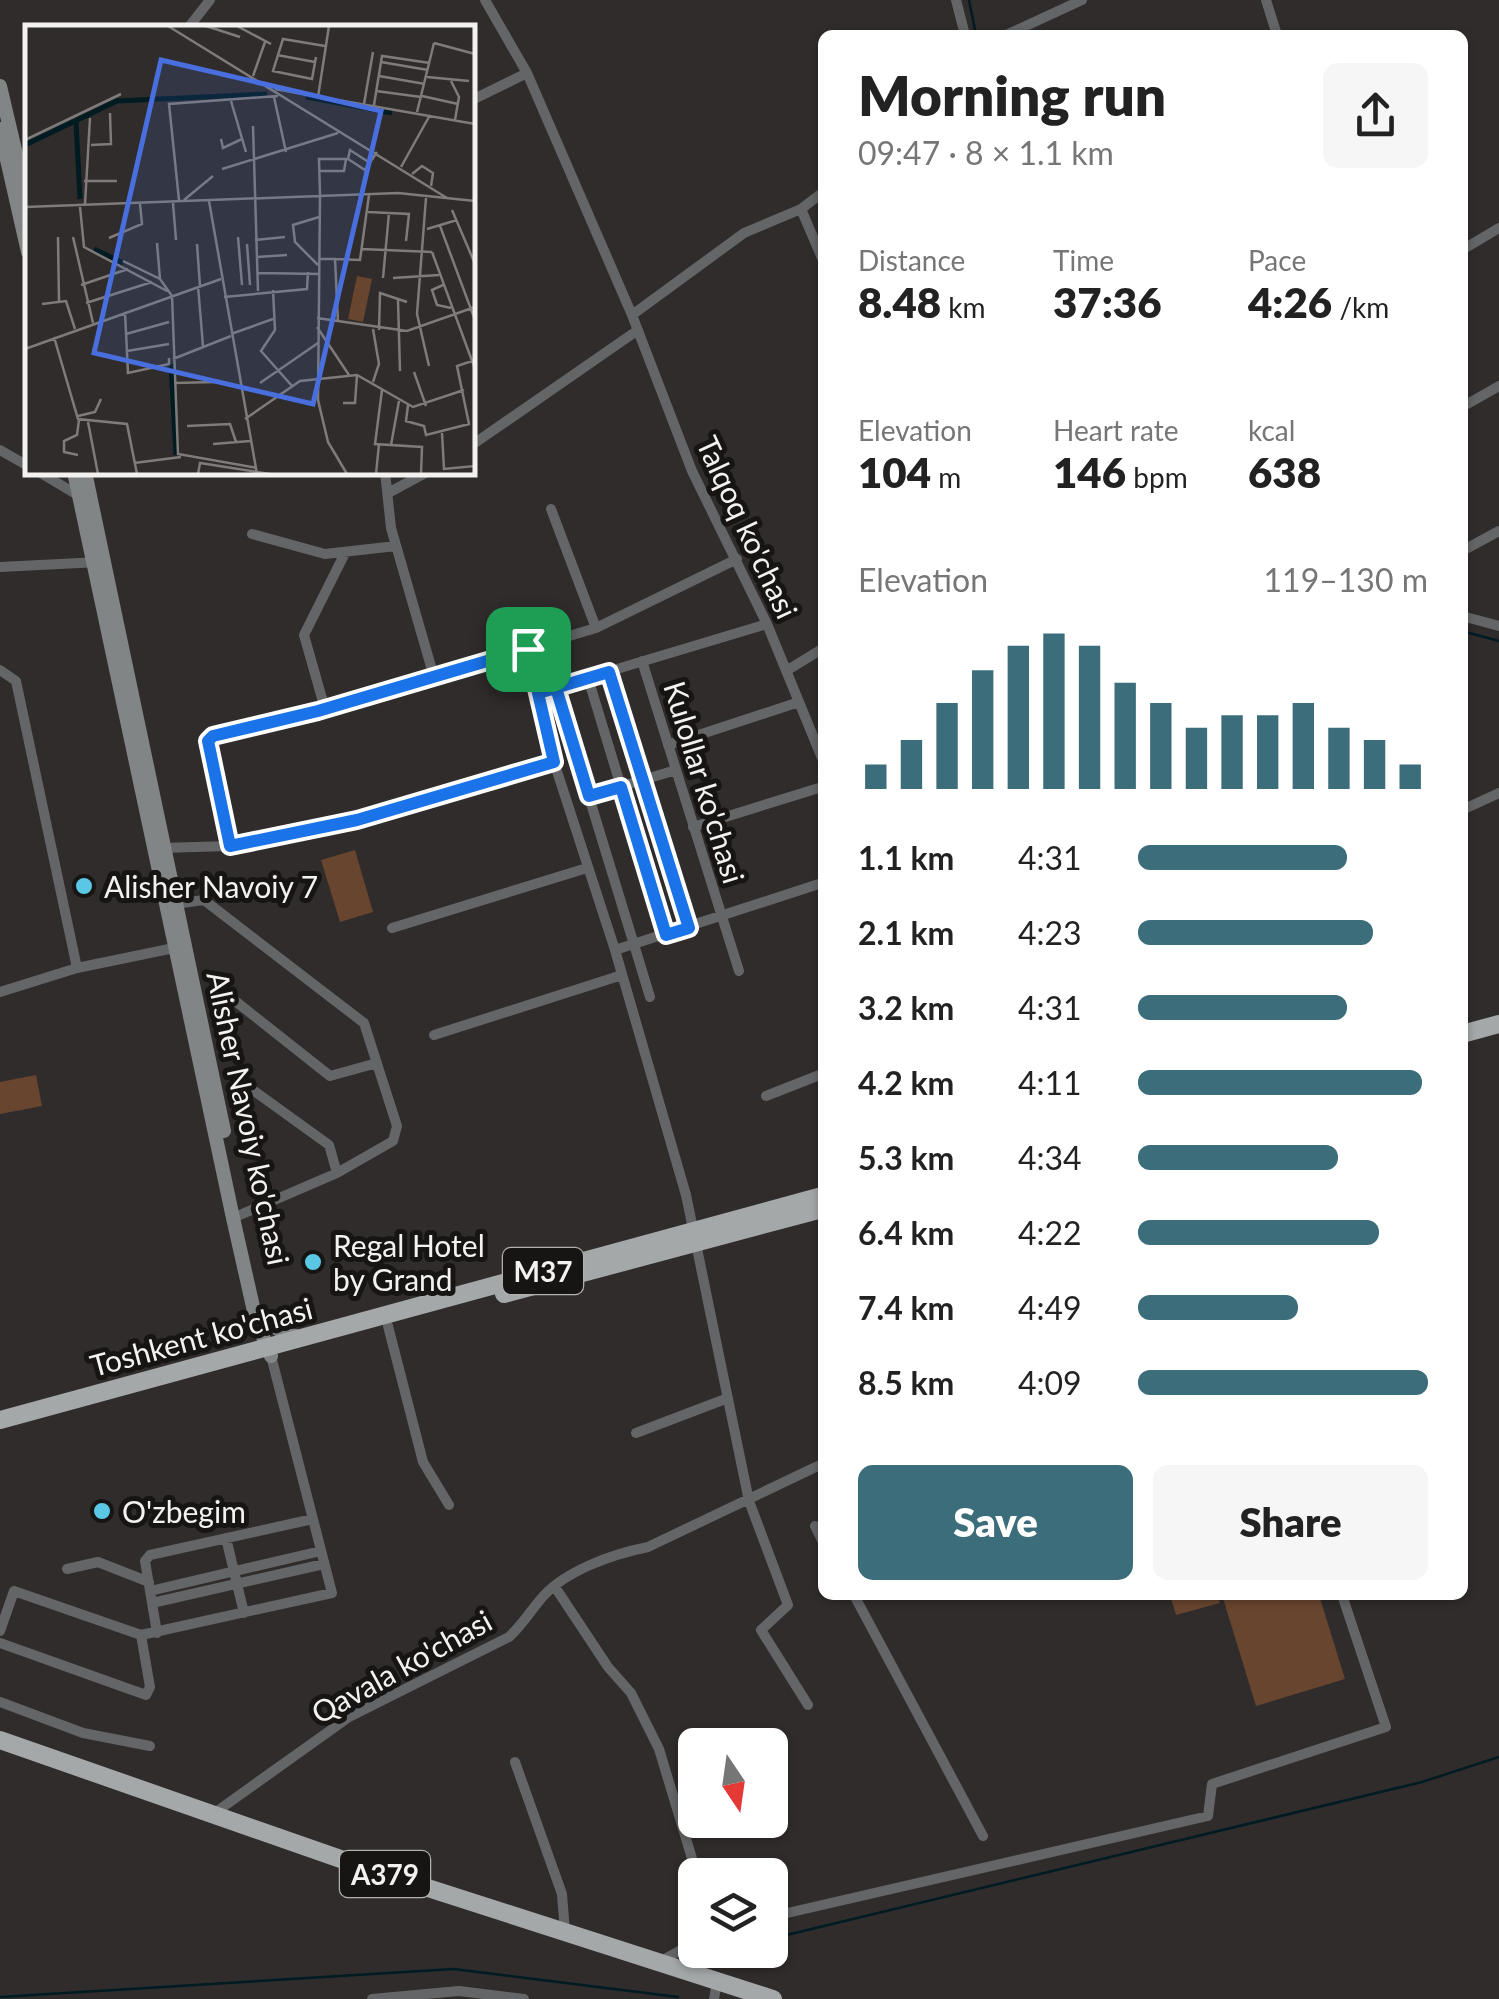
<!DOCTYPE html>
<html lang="en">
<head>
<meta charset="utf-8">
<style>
  :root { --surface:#fff; --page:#f6f6f6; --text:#222; --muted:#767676; --accent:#3b6d7a }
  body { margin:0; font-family:Lato,sans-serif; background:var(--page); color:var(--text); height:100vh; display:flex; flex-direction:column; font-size:38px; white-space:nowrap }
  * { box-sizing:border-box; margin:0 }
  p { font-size:32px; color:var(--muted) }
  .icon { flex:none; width:55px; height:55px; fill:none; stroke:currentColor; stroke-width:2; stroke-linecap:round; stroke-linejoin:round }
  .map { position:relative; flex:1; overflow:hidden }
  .drawer { position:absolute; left:818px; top:30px; width:650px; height:1570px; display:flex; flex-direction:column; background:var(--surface); border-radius:15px; box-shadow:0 2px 8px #0004 }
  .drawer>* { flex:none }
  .needle { width:65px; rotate:167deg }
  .controls { position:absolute; left:678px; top:1728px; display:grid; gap:20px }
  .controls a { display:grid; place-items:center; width:110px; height:110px; border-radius:15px; background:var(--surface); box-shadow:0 2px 8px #0004; font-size:50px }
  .pin { position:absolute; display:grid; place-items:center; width:85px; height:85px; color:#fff; margin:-42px; border-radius:20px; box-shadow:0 5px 15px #0006 }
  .round { display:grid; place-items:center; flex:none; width:105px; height:105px; border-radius:15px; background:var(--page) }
  .head { display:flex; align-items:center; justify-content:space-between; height:170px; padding:0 40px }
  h1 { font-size:55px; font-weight:800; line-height:75px }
  .metrics { display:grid; grid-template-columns:repeat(3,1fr); gap:15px; height:170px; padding:10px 40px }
  .metrics div { display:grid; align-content:center }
  .metrics b { font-size:42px; font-weight:800 }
  .metrics small { font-size:28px; font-weight:400 }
  .metrics p { font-size:28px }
  .chart { height:280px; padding:20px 40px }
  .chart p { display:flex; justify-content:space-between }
  .chart svg { width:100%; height:180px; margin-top:10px; stroke:var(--accent); stroke-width:6 }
  .button { display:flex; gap:20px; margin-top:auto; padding:20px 40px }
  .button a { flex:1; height:115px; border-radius:15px; background:var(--accent); color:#fff; font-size:40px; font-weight:800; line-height:115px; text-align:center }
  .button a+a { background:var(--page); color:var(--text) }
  ul { padding:0 40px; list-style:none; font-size:32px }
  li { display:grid; grid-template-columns:160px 120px 1fr; align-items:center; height:75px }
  li i { height:25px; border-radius:12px; background:var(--accent) }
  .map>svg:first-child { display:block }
  .green { fill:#68452f }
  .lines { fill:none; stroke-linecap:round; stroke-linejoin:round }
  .stream { stroke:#011b22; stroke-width:2.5 }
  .minor { stroke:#646566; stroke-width:10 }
  .secondary { stroke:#828586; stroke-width:14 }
  .trunk { stroke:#a4a8a9; stroke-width:18 }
  .route-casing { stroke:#fff; stroke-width:20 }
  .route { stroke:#1a73e8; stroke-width:12 }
  .poi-dot { fill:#5ac8e5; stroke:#171514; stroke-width:4 }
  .labels { text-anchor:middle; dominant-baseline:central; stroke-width:10; stroke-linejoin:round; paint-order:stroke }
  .shield { fill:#171514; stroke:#b2b0af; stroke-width:2.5 }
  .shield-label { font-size:28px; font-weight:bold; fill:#f4f2f1 }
  .street-label { font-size:30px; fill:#f4f2f1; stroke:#171514 }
  .poi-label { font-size:30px; fill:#f4f2f1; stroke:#171514; text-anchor:start }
  .inset-river { fill:none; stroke:#011b22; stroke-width:5 }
  .inset-road { fill:none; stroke:#7e7b7a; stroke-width:2.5 }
  .view { fill:#486fdd; fill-opacity:0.15; stroke:#486fdd; stroke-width:5 }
  .inset-edge { fill:none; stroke:#f4f2f1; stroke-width:5 }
</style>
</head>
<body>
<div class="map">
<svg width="1499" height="1999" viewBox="0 0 1499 1999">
  <rect width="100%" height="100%" fill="#302c2b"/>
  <path class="green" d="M355 850 373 912 340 922 321 860Z
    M36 1075 42 1106 0 1114V1082Z
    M1170 1595H1217L1220 1603 1176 1615Z
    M1222 1595H1319L1345 1679 1256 1706Z"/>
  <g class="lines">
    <path class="stream" d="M969 0 976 35
      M1462 631 1499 641
      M770 1939 1422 1782 1499 1757
      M693 1957 721 1950
      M0 1997 454 1969 678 1997"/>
    <path class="minor" d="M485 0 527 73 632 315 692 471 767 624 822 758
      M956 0 965 35
      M1266 0 1277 35
      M188 28 210 0
      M1006 35 1082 0
      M472 100 527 73
      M801 209 822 258
      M1462 250 1499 228
      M632 315 744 233 801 209 822 193
      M1462 407 1499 386
      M472 445 638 330
      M0 450 28 466
      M39 472 81 497
      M385 472 391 528 434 677
      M390 492 427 472
      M551 509 596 628
      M252 534 325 554 396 546
      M1462 551 1499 531
      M0 567 99 562
      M1462 616 1499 626
      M528 649 554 762 615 950 686 1195 749 1501 788 1605 761 1630 808 1705
      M546 656 650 997
      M642 661 739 971
      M0 670 16 681 77 968 174 948
      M609 671 689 928
      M786 671 822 649
      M588 678 666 935
      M537 693 767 624
      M325 709 304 635 344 555
      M668 745 799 702
      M589 796 676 770
      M1462 810 1499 793
      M693 827 822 787
      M230 846 208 741 213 736 325 709 596 628 737 559
      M161 848 230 846 357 820 554 762
      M175 904 204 900 364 1023 397 1126 393 1141 337 1173 233 1218
      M392 928 587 868
      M615 950 822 883
      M215 985 330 1076 377 1063
      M0 992 77 968
      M434 1035 622 975
      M250 1088 329 1145 337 1173
      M766 1096 822 1074
      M388 1326 423 1462 449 1505
      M636 1433 728 1398
      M815 1526 822 1540
      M226 1538 244 1613
      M67 1569 98 1562 149 1582
      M555 1587 608 1667 631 1693 659 1749 697 1875
      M150 1591 321 1551
      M854 1595 983 1836
      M152 1603 324 1564
      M0 1631 14 1591 141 1635 332 1593 271 1356
      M157 1633 145 1561 150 1555 313 1519
      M0 1643 146 1695 150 1687 141 1635
      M0 1702 83 1733 150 1746
      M515 1762 562 1894 565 1932
      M213 1814 349 1717 509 1637C522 1625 529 1613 540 1600 563 1571 613 1554 648 1547L822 1464
      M770 1917 1208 1816 1212 1784 1386 1727 1342 1595
      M661 1961 695 1942
      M372 1999 459 1991 524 1999
      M714 1999 717 1982"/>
    <path class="secondary" d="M0 86 28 205
      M0 129 28 252
      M74 472 233 1218 256 1320 271 1356
      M85 472 224 1131
      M263 1318 283 1333 300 1337"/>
    <path class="trunk" d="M1462 1034 1499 1024
      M504 1294 822 1209
      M0 1420 822 1196
      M0 1740 375 1871 773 1999"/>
  </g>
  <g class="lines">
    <defs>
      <path id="route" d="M528 649 318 711 213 736 208 741 230 846 357 820 554 762 538 693 556 688 589 796 621 787 666 935 689 928 609 672 538 693 528 649"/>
    </defs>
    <use href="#route" class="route-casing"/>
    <use href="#route" class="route"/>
  </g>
  <g class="poi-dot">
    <circle cx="84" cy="886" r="10"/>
    <circle cx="313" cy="1262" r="10"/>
    <circle cx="102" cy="1511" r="10"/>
  </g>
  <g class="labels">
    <g class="shield">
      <rect x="503" y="1248" width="80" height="46" rx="8"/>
      <rect x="340" y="1851" width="90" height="46" rx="8"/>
    </g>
    <g class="shield-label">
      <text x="543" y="1271">M37</text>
      <text x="385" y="1874">A379</text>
    </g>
    <g class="street-label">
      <text transform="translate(748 527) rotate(65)">Talqoq ko'chasi</text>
      <text transform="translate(705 782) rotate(73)">Kulollar ko'chasi</text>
      <text transform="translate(249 1118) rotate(78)">Alisher Navoiy ko'chasi</text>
      <text transform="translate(201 1336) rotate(-15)">Toshkent ko'chasi</text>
      <text transform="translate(401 1666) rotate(-29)">Qavala ko'chasi</text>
    </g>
    <g class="poi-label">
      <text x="104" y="886">Alisher Navoiy 7</text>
      <text x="333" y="1245">Regal Hotel<tspan x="333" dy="34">by Grand</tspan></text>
      <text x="122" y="1511">O'zbegim</text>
    </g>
  </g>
  <g transform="translate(25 25)">
    <rect width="450" height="450" fill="#302c2b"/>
    <path d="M332 251 347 254 338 297 323 294Z" fill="#68452f"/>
    <path class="inset-river" d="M281 72 367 88M51 97 55 174M0 120 92 76 242 69M69 224 98 238M146 339 151 430"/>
    <path class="inset-road" d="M143 1 422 173M181 1 215 12M212 1 246 19M409 18 450 29M252 30 290 37M291 32 287 54 248 46 258 14 300 21M356 37 403 45M228 51 240 17M354 51 400 59M402 52 444 56M426 56 434 72 430 95M250 64 450 99M351 66 396 72M397 71 433 79M249 72 261 127M293 72 304 1M206 76 221 127M339 79 348 27M349 80 357 31 405 38M392 87 409 18M228 101 233 266M196 114 198 123 217 114M0 115 96 69M66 120 86 119 85 88M323 134 325 125 345 138M376 142 405 90M197 144 313 108M294 146H319L321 134M387 149 397 141 408 148 406 161M59 156H92M295 170 294 134H323L340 145 352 127M295 171 293 375 303 417 322 449M401 173 392 289 404 341M154 175 144 79 253 71M159 175 188 151M184 176 232 449M148 178 151 215M60 179 65 93M0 182 373 168 450 176M55 182 59 222 142 266M427 185 450 239M343 187 384 189 381 216M415 201 450 295M402 204 432 195M33 212 34 276M48 212 68 298M213 212 217 260M84 213 117 199 115 179M230 215 260 212M132 218 135 254M172 219 175 261M222 219 225 260M337 224 407 227M407 227 450 344M232 232 262 230M295 234H310L313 297M310 234 335 235 344 170M98 236 135 254 147 271 153 429 232 443M293 240 270 217 268 200 294 192M233 248 295 249M358 253 364 188M368 253 414 250M56 260 103 244M418 260 407 265 412 280 426 283M173 261 178 321M248 265 250 305 236 326 267 361M199 272 282 264 283 247M373 275 375 346M61 278 127 257M17 279 41 276 50 304M100 287 103 348 144 339V333M292 293 382 306 450 282M292 302 324 350M354 305 355 268 382 277M101 309 144 297M206 309 248 294M29 312 53 394 102 399 112 449M0 324 196 254M102 326 144 319M148 334 206 311M389 347 401 381M348 357 354 339 348 304M149 358 191 357M235 358 293 318M357 365 350 419 397 422 396 449M318 378H330L332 350M383 380 381 396 399 401 401 410 444 399 432 341 450 335M53 391 70 387 76 374M220 394 275 356 332 350 388 382 439 365M63 397 73 449M162 401 205 399 211 417M417 408 419 444 450 441M188 419 225 416M366 420 374 376M53 430 39 427V416L52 410 54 395M109 438 156 432M173 449 175 438 245 449M351 449 354 419"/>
    <path class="view" d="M136 35 356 86 288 379 69 328Z"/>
    <rect width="450" height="450" class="inset-edge"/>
  </g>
</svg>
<div class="controls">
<a><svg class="needle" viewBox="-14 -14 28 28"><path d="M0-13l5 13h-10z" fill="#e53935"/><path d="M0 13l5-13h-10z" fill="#767676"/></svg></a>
<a><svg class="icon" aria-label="layers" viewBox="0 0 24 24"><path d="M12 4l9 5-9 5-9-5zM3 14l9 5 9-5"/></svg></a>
</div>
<div class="pin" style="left:528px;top:649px;background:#1e9e55"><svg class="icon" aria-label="arrive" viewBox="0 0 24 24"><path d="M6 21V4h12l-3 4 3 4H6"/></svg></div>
<section class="drawer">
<div class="head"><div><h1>Morning run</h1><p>09:47 · 8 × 1.1 km</p></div><a class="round"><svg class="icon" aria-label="share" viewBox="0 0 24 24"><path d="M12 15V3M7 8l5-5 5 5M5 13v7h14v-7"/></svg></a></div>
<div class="metrics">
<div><p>Distance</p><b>8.48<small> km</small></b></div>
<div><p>Time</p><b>37:36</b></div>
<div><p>Pace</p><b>4:26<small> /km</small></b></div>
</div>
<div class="metrics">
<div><p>Elevation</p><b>104<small> m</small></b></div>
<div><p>Heart rate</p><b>146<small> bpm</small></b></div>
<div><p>kcal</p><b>638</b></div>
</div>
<div class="chart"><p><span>Elevation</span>119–130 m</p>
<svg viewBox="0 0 160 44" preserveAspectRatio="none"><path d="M5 44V38M15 44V32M25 44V23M35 44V15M45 44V9M55 44V6M65 44V9M75 44V18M85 44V23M95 44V29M105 44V26M115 44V26M125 44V23M135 44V29M145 44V32M155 44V38"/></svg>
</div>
<ul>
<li><b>1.1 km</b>4:31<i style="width:72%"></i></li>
<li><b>2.1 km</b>4:23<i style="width:81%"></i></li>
<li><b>3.2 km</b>4:31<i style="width:72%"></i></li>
<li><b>4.2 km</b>4:11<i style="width:98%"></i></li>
<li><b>5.3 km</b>4:34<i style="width:69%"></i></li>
<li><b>6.4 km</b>4:22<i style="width:83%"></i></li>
<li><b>7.4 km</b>4:49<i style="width:55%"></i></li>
<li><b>8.5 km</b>4:09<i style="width:100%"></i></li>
</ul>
<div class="button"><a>Save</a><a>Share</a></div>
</section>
</div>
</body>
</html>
